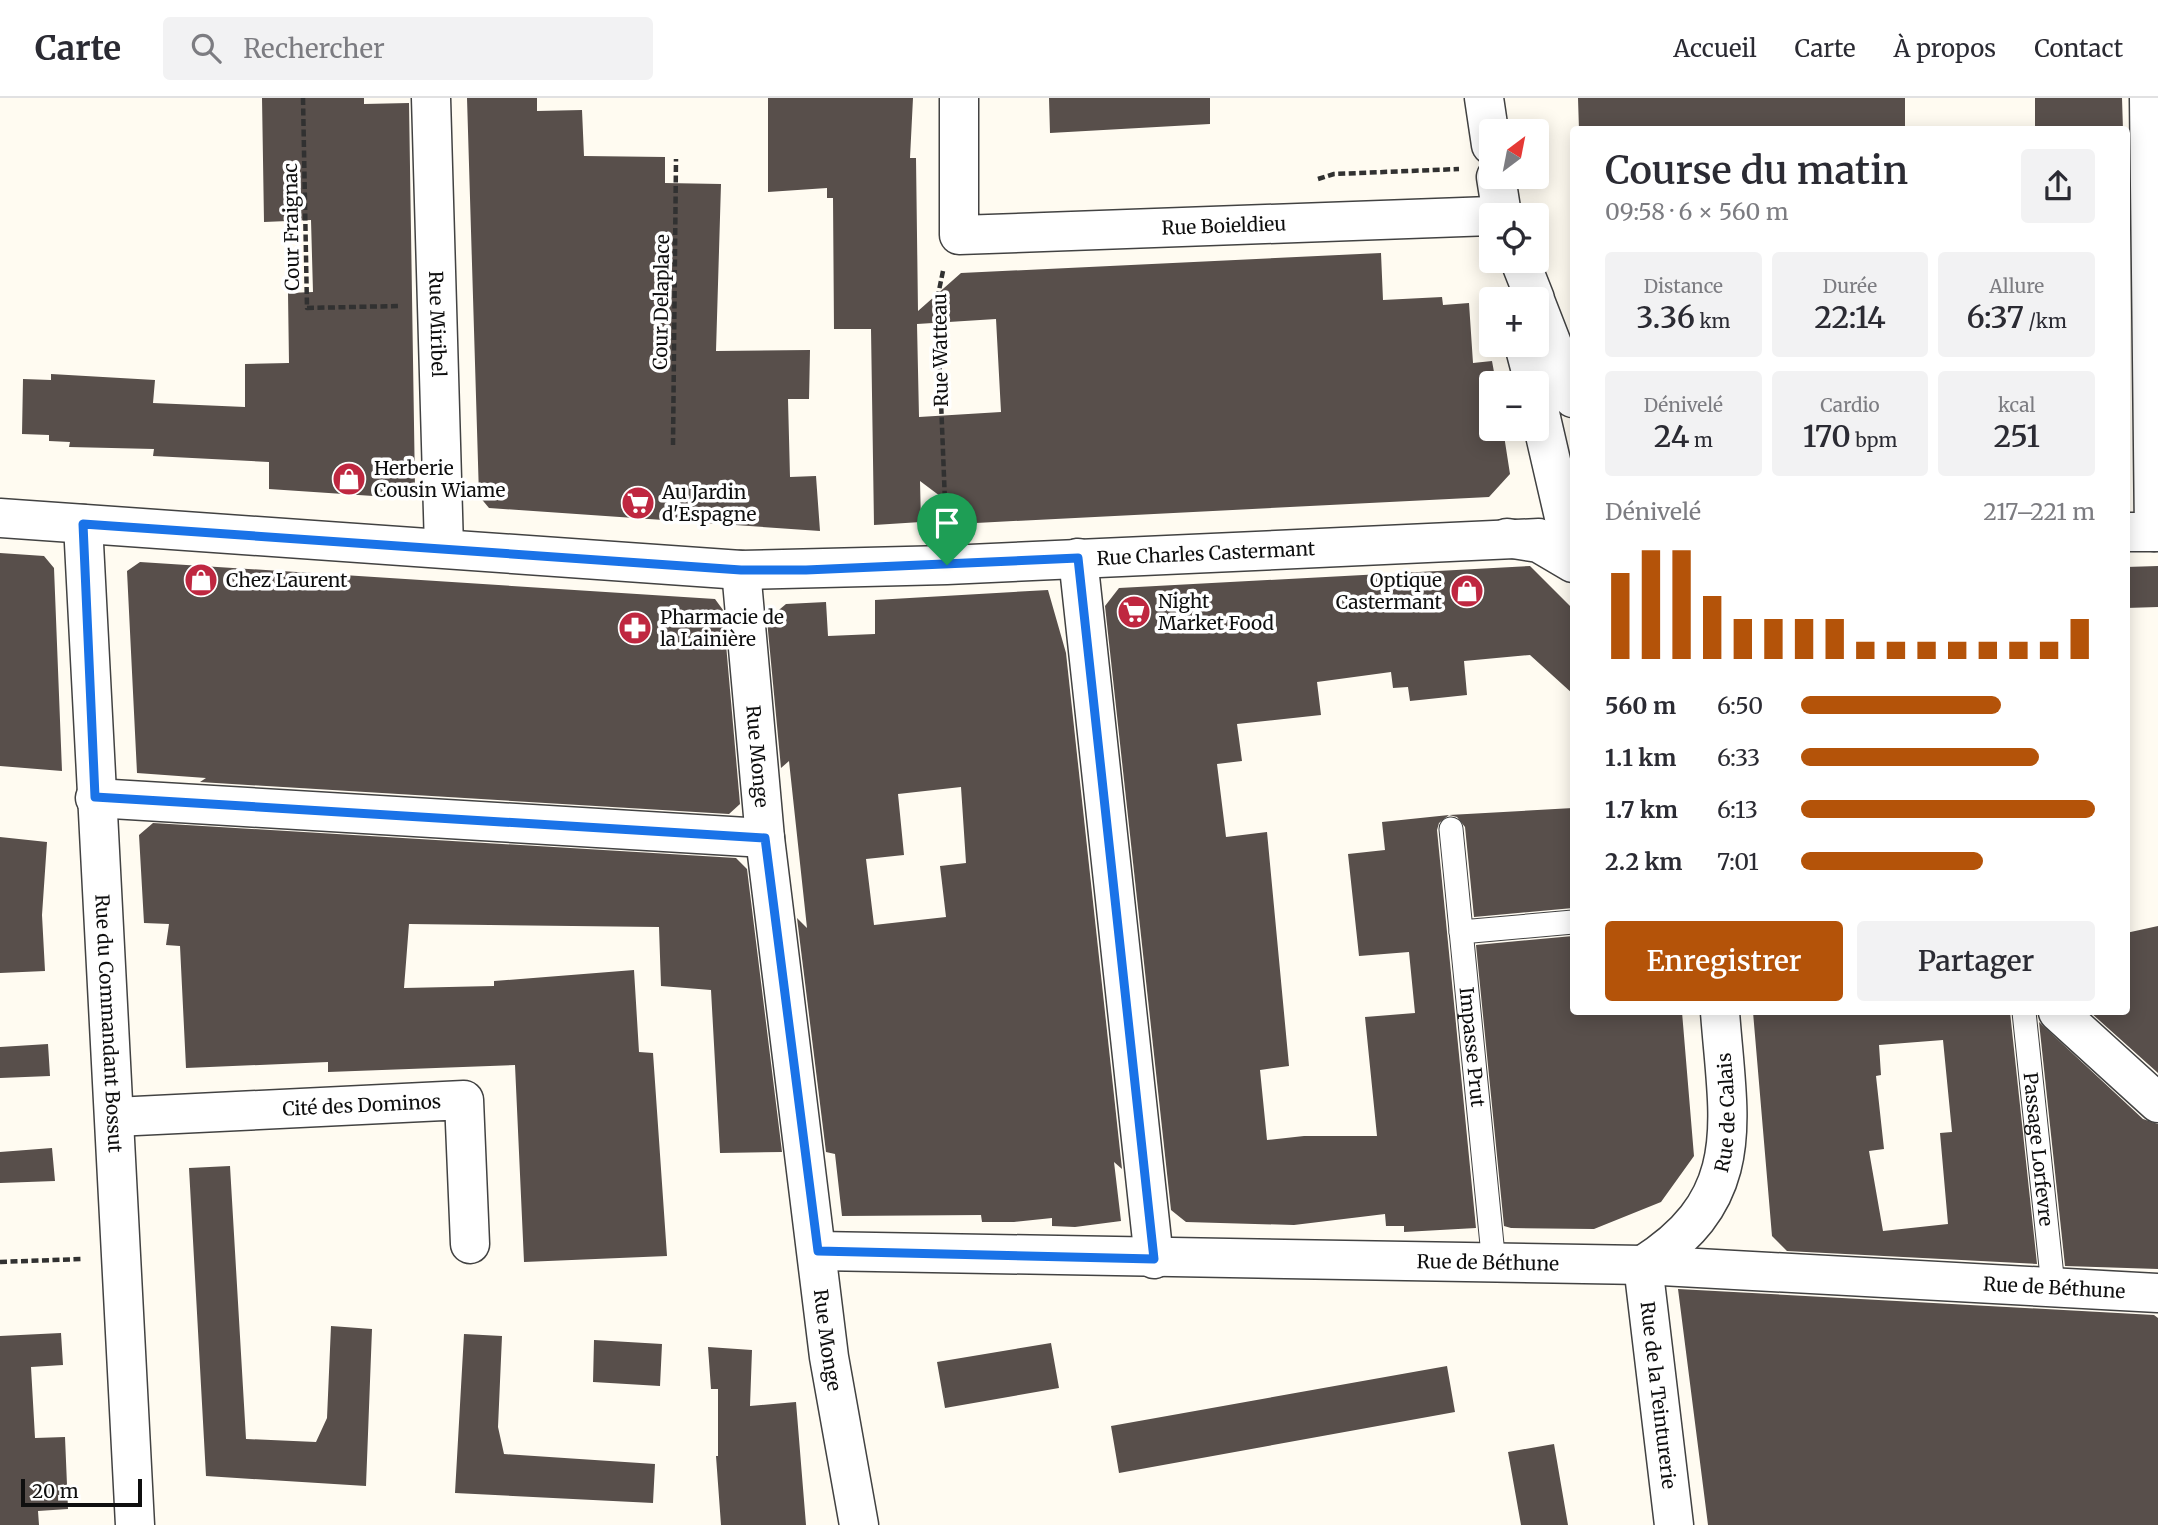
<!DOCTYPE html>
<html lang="fr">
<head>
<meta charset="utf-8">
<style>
  :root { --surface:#fff; --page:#f2f2f3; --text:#2b2b33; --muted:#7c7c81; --line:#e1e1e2; --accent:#b45309 }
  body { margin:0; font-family:Merriweather,serif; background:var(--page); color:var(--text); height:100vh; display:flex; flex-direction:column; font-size:26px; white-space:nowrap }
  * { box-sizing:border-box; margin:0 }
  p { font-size:23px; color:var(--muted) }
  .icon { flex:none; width:38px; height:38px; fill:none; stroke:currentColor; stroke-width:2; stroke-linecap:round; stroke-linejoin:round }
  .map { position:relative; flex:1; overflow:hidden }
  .panel { position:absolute; left:1570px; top:28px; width:560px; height:889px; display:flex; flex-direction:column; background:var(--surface); border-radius:7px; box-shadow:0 4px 18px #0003 }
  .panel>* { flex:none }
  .needle { width:46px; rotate:32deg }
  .tools { position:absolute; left:1479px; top:21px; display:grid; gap:14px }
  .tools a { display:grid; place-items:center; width:70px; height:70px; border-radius:7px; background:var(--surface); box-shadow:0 4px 18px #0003; font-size:35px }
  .scale { position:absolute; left:21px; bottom:18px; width:121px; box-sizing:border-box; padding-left:7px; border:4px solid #0f0f0f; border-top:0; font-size:19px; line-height:24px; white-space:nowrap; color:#0f0f0f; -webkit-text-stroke:5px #fff; paint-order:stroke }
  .pin { position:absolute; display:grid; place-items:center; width:60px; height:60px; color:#fff; margin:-72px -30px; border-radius:50% 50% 50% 0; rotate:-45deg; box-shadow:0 0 7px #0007 }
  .pin .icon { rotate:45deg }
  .round { display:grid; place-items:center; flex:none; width:74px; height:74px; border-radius:7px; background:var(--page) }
  .summary { display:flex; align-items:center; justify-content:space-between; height:119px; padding:0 35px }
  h1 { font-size:38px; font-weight:600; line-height:52px }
  .metrics { display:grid; grid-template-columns:repeat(3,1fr); gap:10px; height:119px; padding:7px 35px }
  .metrics div { display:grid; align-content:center; border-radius:7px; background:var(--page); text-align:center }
  .metrics b { font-size:30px; font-weight:600 }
  .metrics small { font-size:19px; font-weight:400 }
  .metrics p { font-size:19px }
  .chart { height:196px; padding:14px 35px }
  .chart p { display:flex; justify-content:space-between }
  .chart svg { width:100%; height:126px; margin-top:7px; stroke:var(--accent); stroke-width:6 }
  .primary-button { display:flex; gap:14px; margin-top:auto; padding:14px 35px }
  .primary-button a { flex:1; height:80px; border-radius:7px; background:var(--accent); color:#fff; font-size:28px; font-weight:600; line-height:80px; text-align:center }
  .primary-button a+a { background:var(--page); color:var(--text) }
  ul { padding:0 35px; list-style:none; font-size:23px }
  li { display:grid; grid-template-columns:112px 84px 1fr; align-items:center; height:52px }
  li i { height:18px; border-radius:9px; background:var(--accent) }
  header { display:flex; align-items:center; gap:42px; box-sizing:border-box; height:98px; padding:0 35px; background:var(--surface); border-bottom:2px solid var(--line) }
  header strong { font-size:33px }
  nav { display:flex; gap:38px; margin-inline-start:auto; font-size:24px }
  .search { width:490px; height:63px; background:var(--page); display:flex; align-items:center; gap:18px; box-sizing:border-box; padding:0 24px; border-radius:7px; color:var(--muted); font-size:26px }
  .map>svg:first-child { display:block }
  .building { fill:#584f4b; fill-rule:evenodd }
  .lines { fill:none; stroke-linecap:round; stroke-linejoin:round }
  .service-casing { stroke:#424242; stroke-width:25 }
  .minor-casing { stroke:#424242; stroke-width:41 }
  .tertiary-casing { stroke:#424242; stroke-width:41 }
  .path { stroke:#313131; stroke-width:4.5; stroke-dasharray:7 3.5; stroke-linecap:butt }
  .service { stroke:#fff; stroke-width:23 }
  .minor { stroke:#fff; stroke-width:38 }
  .tertiary { stroke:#fff; stroke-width:38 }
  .route-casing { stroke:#fff; stroke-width:14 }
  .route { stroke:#1a73e8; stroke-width:9 }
  .labels { text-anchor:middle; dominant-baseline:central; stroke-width:7; stroke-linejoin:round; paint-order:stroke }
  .street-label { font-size:19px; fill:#0f0f0f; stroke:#fff }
  .poi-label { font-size:19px; fill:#0f0f0f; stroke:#fff; text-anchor:start }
</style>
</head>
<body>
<header>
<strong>Carte</strong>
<div class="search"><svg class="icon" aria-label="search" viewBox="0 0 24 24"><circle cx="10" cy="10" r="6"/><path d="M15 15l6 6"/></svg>Rechercher</div>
<nav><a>Accueil</a><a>Carte</a><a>À propos</a><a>Contact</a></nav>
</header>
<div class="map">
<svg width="2158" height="1427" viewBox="0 0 2158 1427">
  <rect width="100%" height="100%" fill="#fffbf1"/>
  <path class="building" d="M262 0H364V6L409 5 415 390 403 400 269 391V364L153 358 154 351 69 349 70 344 49 343V337L22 336 23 281 51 282V276L155 282 153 305 245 309V266L289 265 288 195 313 194 311 122 264 124Z
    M467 0H537V13L582 12 584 58 665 59V85L721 86 716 253 810 252 809 301H788L790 379 816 378 820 433 489 410 479 398Z
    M768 0H913L910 60H916L918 213 961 175 1381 155 1383 202 1442 199 1443 207 1469 205 1473 265 1492 263 1496 285H1491V331H1503L1510 376 1489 399 976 425 920 383 921 424 874 427 871 231H834L833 100H827V90L768 94ZM996 221 1001 314 919 319 917 226Z
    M1049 0H1210V26L1050 35Z
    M1578 0H1905V32H1579Z
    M2035 0H2122L2123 32H2035Z
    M0 455 44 458 54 470 62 673 0 668Z
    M140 464 715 501 723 512 740 706 729 716 200 684 206 680 137 675 127 473Z
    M1530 468 1573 511V596L1530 557 1464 563 1467 597 1410 603 1408 589 1393 590 1391 574 1317 584 1321 617 1237 626 1242 663 1217 666 1226 739 1267 734 1289 968 1260 972 1267 1042 1304 1038H1377L1365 919 1415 915 1409 854 1359 858 1348 756 1385 752 1382 724 1449 717 1439 725 1437 732 1476 1130 1404 1134V1128H1386L1385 1116 1294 1127 1186 1124 1171 1112 1105 508 1119 490Z
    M2158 468V509L2126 510V469Z
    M1048 492 1066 555 1122 1071 1114 1064 1121 1123 1075 1129 1052 1128V1120L1014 1124H982L981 1117 842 1118 835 1056 826 1054 797 820 807 830 789 663 781 670 767 522 786 506 826 504 828 538 875 536V502ZM961 689 966 765 940 768 946 819 874 827 866 761 904 757 898 696Z
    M1573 710V810L1474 819 1465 729 1457 719 1449 717Z
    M153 725 736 760 747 771 782 1054 720 1055 711 892 661 888 659 829 409 826 404 890 494 888V883L634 872 639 954 653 955 667 1158 524 1164 515 967 328 974V964L186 970 180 848 166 847 169 826 144 825 139 737Z
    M0 739 47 744 42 817 45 873 0 875Z
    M2158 828V975L2090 914H2126V835Z
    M1573 838V914H1682L1694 1058 1661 1104 1594 1131 1511 1130 1504 1128 1476 847Z
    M1753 914H2010L2037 1166 1787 1153 1772 1138ZM1943 942 1952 1034 1940 1035 1948 1126 1883 1133 1869 1053 1884 1051 1876 978 1881 977 1879 947Z
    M2039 924 2143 1021 2158 1026V1171L2065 1168Z
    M48 946 50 978 0 980V949Z
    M52 1050 55 1083 0 1085V1054Z
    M230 1068 246 1341 316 1344 327 1320 331 1228 372 1231 366 1388 206 1378 189 1070Z
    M1678 1191 2154 1217 2158 1220V1427H1708Z
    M61 1235 63 1267 31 1269 35 1340 65 1339 68 1411 38 1413 39 1427H0V1238Z
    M464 1236 502 1238 498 1329 504 1356 655 1366 653 1405 455 1395Z
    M594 1242 662 1246 660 1288 593 1284Z
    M1051 1245 1059 1290 945 1310 937 1264Z
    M708 1249 752 1252 750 1308 796 1304 806 1427H721L716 1358H718V1291H711Z
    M1447 1268 1455 1314 1119 1375 1111 1328Z
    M1554 1346 1568 1427H1521L1508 1354Z"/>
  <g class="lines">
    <defs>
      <g id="service">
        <path id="s1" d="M1451 731 1494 1167"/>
        <path d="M1461 834 1573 824"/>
        <path id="s2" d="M2024 914 2053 1188"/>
      </g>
      <g id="minor">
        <path id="s3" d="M431 0 444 450"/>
        <path id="s4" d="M959 0V137L1491 118"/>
        <path d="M2149 0 2154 434"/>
        <path id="s5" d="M0 420 741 472 947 467 1539 440"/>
        <path id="s6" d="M83 426 135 1427"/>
        <path d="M1078 460 1154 1161"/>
        <path id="s7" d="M741 472 765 740 829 1259 859 1427"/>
        <path d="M95 700 765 740"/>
        <path id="s8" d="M115 1019 464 1002 470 1146"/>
        <path id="s9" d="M818 1153 1643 1167 2158 1195"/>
        <path id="s10" d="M1643 1167C1750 1100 1728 1022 1720 914"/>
        <path id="s11" d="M1643 1167 1674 1427"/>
      </g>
      <path id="tertiary" d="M1484 0 1491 47
        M1496 79 1502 117
        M1520 163 1535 201
        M1536 205 1573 300
        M1524 247 1534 285
        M1536 298 1573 458
        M2126 434H2158
        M1507 440 1539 445 1573 465
        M2058 914 2158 1005"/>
    </defs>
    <use href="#service" class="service-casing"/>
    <use href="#minor" class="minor-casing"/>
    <use href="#tertiary" class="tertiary-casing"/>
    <path class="path" d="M303 0 307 210 398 208
      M1318 81 1334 76 1459 71
      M943 173 937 202 946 429
      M673 347 676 61
      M0 1164 83 1161"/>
    <use href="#service" class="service"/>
    <use href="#minor" class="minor"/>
    <use href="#tertiary" class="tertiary"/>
  </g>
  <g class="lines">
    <defs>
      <path id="route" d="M83 426 741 472H806L1078 460 1154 1161 818 1153 765 740 95 699Z"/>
    </defs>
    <use href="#route" class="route-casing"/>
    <use href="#route" class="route"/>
  </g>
  <defs>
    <symbol id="shop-disc" viewBox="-11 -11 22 22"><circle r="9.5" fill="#bf2740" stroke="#fff"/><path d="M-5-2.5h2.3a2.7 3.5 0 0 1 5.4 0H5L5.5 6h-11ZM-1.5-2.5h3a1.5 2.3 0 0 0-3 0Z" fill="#fff"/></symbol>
    <symbol id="supermarket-disc" viewBox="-11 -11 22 22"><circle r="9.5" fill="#bf2740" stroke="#fff"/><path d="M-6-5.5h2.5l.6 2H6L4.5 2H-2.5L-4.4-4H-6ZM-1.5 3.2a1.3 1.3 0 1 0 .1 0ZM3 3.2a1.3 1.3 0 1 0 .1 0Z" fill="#fff"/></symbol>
    <symbol id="pharmacy-disc" viewBox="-11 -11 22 22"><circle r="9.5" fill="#bf2740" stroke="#fff"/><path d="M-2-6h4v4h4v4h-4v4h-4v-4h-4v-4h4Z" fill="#fff"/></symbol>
  </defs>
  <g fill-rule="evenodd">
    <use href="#shop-disc" x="330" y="362" width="38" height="38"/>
    <use href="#supermarket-disc" x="619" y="386" width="38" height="38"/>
    <use href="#shop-disc" x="182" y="463" width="38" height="38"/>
    <use href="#shop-disc" x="1448" y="474" width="38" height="38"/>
    <use href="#supermarket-disc" x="1115" y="495" width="38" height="38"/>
    <use href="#pharmacy-disc" x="616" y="511" width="38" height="38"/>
  </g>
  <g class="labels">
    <g class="street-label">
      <text stroke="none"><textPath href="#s4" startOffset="402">Rue Boieldieu</textPath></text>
      <text transform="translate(291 129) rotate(-91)">Cour Fraignac</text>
      <text transform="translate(661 204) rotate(-89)">Cour Delaplace</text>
      <text stroke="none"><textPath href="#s3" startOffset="226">Rue Miribel</textPath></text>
      <text transform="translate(940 252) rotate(-91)">Rue Watteau</text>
      <text stroke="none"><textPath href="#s5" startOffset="1208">Rue Charles Castermant</textPath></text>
      <text stroke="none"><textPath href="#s7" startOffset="187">Rue Monge</textPath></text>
      <text stroke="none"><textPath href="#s6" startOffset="500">Rue du Commandant Bossut</textPath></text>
      <text stroke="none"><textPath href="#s1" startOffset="219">Impasse Prut</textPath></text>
      <text stroke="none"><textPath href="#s8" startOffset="247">Cité des Dominos</textPath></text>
      <text stroke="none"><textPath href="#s10" startOffset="184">Rue de Calais</textPath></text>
      <text stroke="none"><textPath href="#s2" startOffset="138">Passage Lorfevre</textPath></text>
      <text stroke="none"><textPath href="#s9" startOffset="670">Rue de Béthune</textPath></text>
      <text stroke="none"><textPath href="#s9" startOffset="1237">Rue de Béthune</textPath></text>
      <text stroke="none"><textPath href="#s7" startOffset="775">Rue Monge</textPath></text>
      <text stroke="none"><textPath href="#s11" startOffset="131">Rue de la Teinturerie</textPath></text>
    </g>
    <g class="poi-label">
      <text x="374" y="370">Herberie<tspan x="374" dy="22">Cousin Wiame</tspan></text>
      <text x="662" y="394">Au Jardin<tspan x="662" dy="22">d'Espagne</tspan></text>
      <text x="226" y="482">Chez Laurent</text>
      <text x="1442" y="482" text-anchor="end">Optique<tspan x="1442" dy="22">Castermant</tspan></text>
      <text x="1158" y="503">Night<tspan x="1158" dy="22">Market Food</tspan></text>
      <text x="660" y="519">Pharmacie de<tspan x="660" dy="22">la Lainière</tspan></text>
    </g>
  </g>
</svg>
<div class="tools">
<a><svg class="needle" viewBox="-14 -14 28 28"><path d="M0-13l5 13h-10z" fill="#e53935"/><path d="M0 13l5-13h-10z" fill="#7c7c81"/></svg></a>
<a><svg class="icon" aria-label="locate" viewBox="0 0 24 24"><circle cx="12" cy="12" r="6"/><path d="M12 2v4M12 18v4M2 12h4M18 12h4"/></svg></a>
<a>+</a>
<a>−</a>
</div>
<div class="scale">20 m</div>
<div class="pin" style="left:947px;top:467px;background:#1e9e55"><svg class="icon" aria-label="arrive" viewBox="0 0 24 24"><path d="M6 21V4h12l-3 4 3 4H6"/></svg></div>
<section class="panel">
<div class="summary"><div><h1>Course du matin</h1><p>09:58 · 6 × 560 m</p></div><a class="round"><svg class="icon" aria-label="share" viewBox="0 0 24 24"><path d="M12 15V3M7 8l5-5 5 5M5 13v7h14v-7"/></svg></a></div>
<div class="metrics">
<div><p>Distance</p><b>3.36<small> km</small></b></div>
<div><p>Durée</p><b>22:14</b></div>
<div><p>Allure</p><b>6:37<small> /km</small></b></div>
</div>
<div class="metrics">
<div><p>Dénivelé</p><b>24<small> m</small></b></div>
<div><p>Cardio</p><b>170<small> bpm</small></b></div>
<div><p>kcal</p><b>251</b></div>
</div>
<div class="chart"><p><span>Dénivelé</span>217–221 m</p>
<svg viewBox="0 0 160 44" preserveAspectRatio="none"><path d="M5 44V14M15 44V6M25 44V6M35 44V22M45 44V30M55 44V30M65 44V30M75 44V30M85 44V38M95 44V38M105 44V38M115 44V38M125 44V38M135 44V38M145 44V38M155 44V30"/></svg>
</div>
<ul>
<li><b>560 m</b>6:50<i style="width:68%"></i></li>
<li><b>1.1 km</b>6:33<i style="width:81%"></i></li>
<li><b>1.7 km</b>6:13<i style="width:100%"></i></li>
<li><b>2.2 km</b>7:01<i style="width:62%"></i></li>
</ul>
<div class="primary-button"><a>Enregistrer</a><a>Partager</a></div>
</section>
</div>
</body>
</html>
